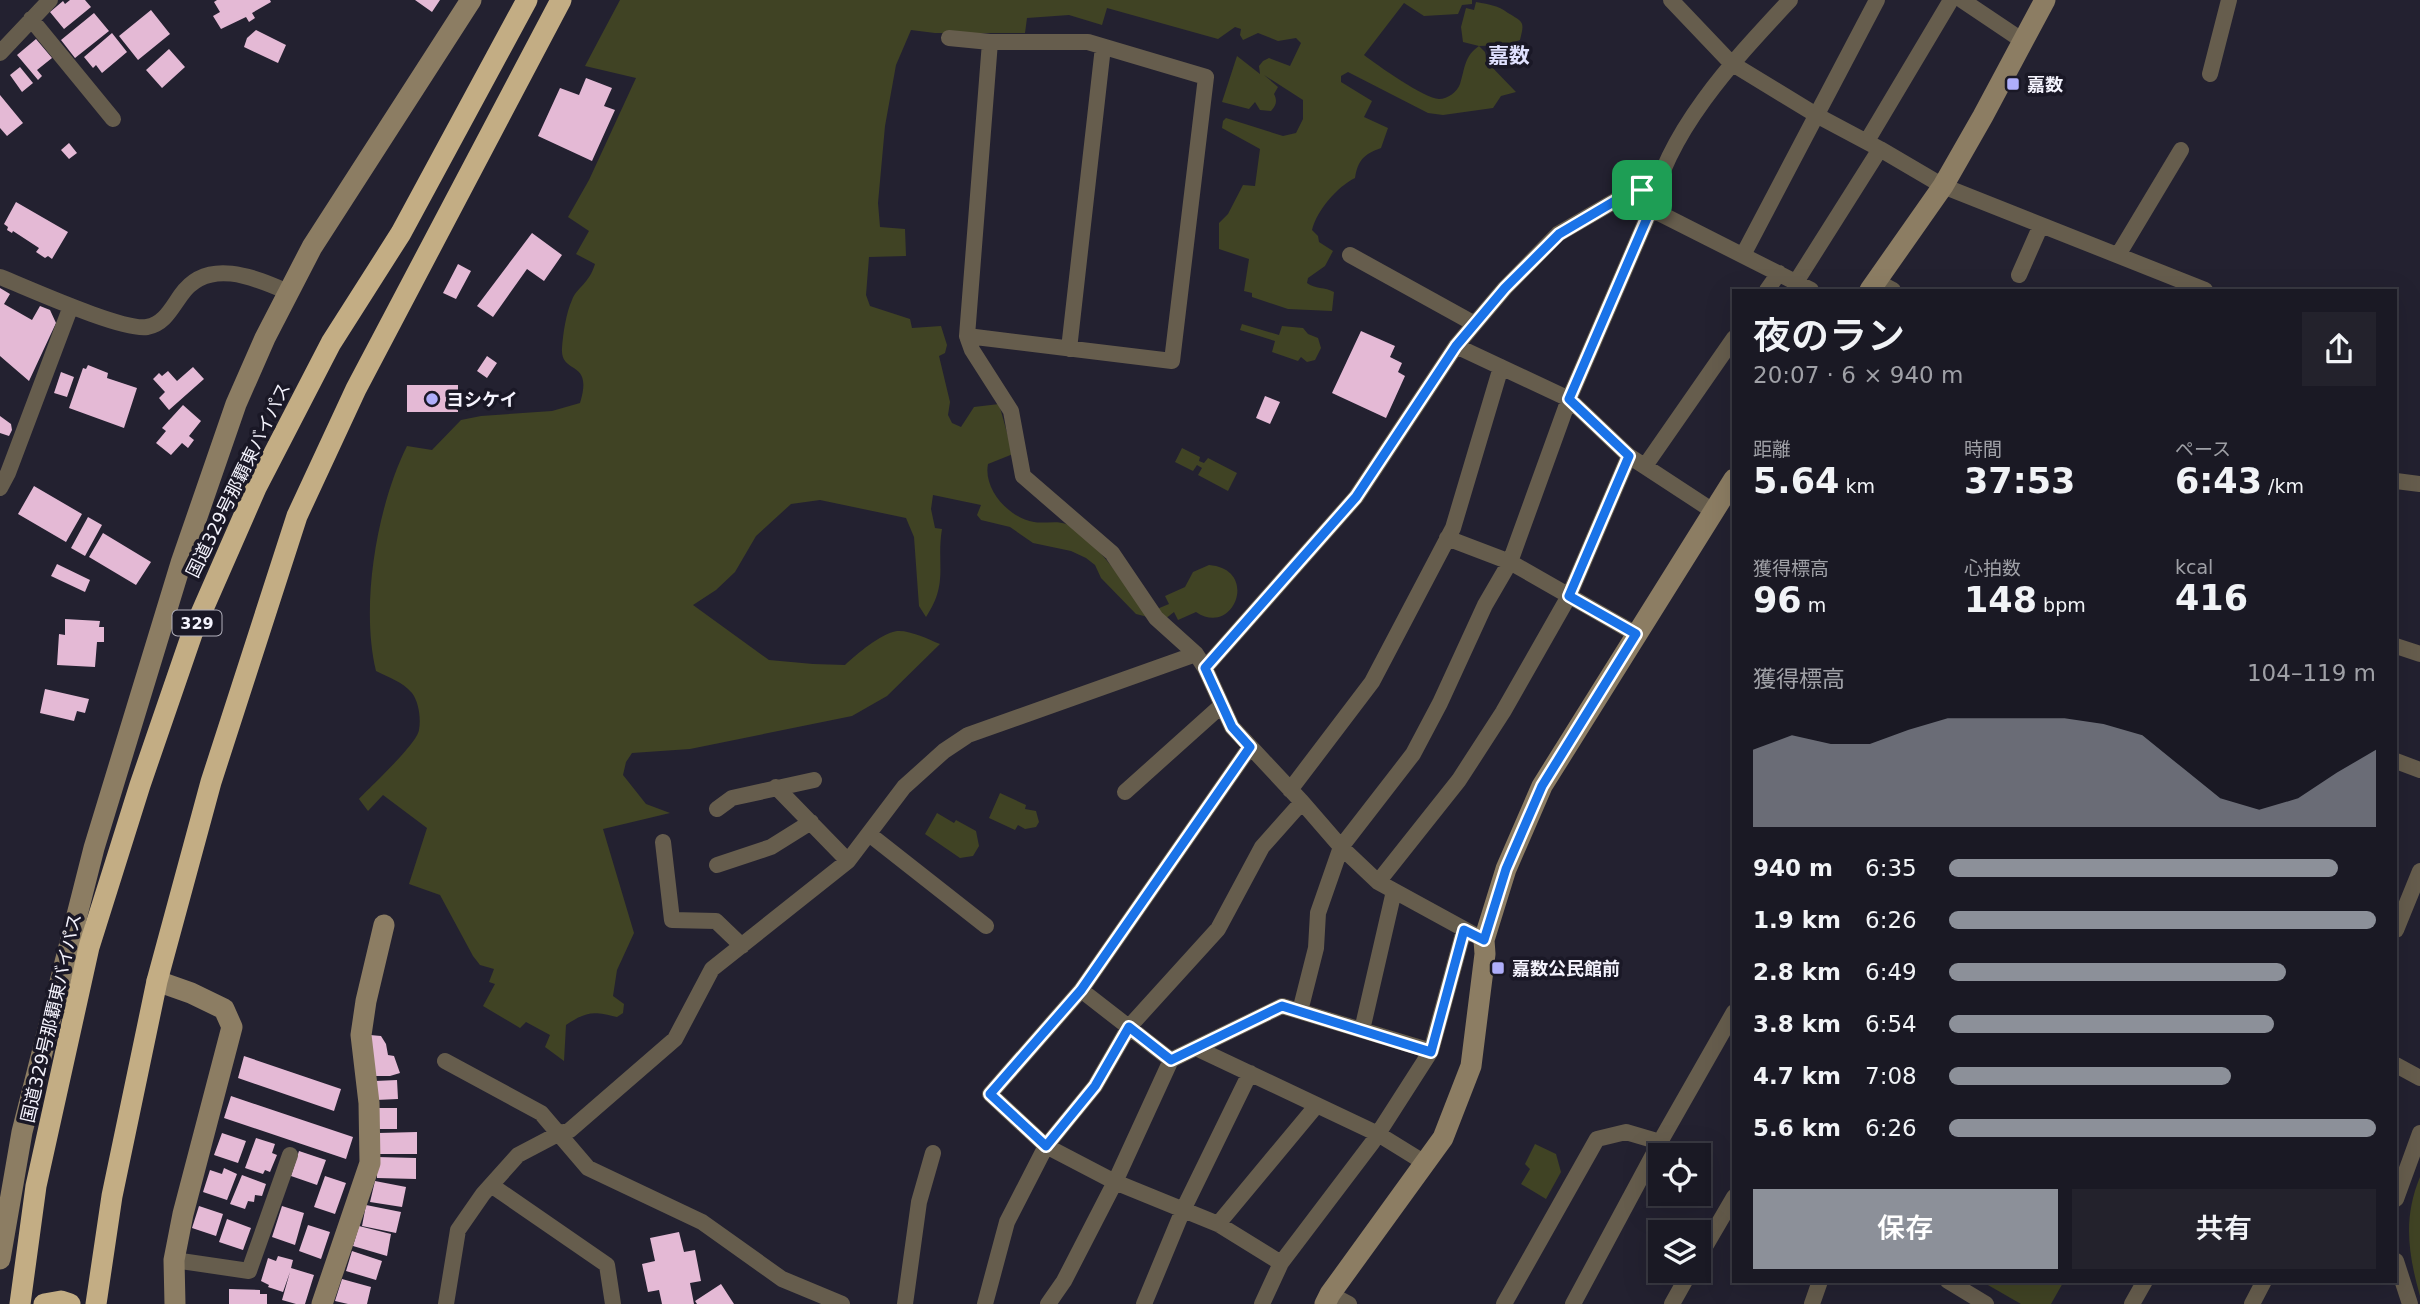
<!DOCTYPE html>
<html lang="ja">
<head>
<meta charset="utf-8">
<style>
  :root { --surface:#1a1924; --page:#23222c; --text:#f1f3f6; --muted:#9fa0a6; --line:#383841; --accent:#8c9099 }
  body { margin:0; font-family:"DejaVu Sans","Noto Sans JP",sans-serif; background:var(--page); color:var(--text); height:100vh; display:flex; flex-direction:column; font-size:26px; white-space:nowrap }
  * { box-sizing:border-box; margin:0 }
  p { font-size:23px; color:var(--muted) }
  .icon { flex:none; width:38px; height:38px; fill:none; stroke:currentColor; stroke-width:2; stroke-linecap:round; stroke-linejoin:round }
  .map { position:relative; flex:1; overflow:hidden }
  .details { position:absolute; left:1732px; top:289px; width:665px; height:994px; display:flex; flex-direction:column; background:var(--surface); border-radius:0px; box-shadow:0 7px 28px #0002,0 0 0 2px var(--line) }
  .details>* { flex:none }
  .tools { position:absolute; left:1648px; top:1143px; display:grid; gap:14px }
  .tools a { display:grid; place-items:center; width:63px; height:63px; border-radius:0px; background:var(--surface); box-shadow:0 7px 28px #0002,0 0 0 2px var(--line); font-size:35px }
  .pin { position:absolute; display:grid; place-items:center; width:60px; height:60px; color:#fff; margin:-30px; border-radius:14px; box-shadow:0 4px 10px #0006 }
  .round { display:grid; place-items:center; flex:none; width:74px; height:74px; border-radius:0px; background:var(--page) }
  .head { display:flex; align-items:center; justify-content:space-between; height:119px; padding:0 21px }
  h1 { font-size:38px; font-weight:600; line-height:52px }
  .stats { display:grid; grid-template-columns:repeat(3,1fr); gap:10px; height:119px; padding:7px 21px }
  .stats div { display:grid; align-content:center }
  .stats b { font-size:35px; font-weight:600 }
  .stats small { font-size:19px; font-weight:400 }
  .stats p { font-size:19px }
  .chart { height:196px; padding:14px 21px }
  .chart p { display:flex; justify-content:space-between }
  .chart svg { width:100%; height:126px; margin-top:7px; fill:var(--accent); opacity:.7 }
  .cta { display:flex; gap:14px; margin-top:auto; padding:14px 21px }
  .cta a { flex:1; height:80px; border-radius:0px; background:var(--accent); color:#fff; font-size:28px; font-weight:600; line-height:80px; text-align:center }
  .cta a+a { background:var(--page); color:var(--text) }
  ul { padding:0 21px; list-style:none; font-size:23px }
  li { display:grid; grid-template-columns:112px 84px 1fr; align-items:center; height:52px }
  li i { height:18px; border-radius:9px; background:var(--accent) }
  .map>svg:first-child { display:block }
  .green { fill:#404324 }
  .building { fill:#e4b9d5 }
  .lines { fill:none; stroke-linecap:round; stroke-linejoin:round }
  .street { stroke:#665d4d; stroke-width:16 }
  .secondary { stroke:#8c7d63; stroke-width:21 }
  .highway { stroke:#c3ad84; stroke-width:21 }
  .route-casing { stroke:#fff; stroke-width:14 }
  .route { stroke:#1a73e8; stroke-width:9 }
  .poi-dot { fill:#afaefa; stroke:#1a1826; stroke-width:2.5 }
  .labels { text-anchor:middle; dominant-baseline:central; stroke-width:7; stroke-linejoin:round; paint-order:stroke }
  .shield { fill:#1a1826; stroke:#b3b1bc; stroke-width:2 }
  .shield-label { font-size:16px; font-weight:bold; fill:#f4f3fd }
  .poi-label { font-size:18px; font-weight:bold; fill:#f4f3fd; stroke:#1a1826; text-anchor:start }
  .street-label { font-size:18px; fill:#f4f3fd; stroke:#1a1826 }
  .quarter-label { font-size:21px; font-weight:bold; fill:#e0e1fe; stroke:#1a1826 }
</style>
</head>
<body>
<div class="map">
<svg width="2420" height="1304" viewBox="0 0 2420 1304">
  <rect width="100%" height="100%" fill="#232130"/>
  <path class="green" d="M620 0H1472V4L1462 5 1458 14 1424 16 1404 3 1364 55C1377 65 1425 99 1439 99 1448 99 1457 92 1460 84 1465 69 1464 56 1479 46L1463 42 1461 27 1466 8 1474 10 1476 2C1491 5 1497 5 1508 13 1523 22 1525 21 1520 40L1506 45 1479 46 1485 52 1487 62 1516 92 1501 96 1493 108 1443 115 1428 113 1348 72 1341 76V82L1372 101 1364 117 1388 128 1381 148C1364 154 1358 160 1355 178 1337 187 1317 210 1312 230L1318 236 1319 242 1333 251 1325 266 1308 278 1307 283C1315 289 1325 287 1334 292L1332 311 1288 309 1252 297V293L1244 291 1249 259 1219 249V223L1228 214 1243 185 1255 186 1260 149 1222 128 1223 121 1226 118 1283 136 1296 133 1303 119V100L1264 75 1278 87 1274 94C1277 100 1277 105 1271 111L1260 110 1255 102 1249 109 1222 102 1237 56 1260 74 1259 66 1263 61 1269 58 1290 66 1301 43 1296 38 1278 41 1258 33 1243 40 1240 35 1241 29 1235 27 1218 39 1107 8 1102 25 1069 15 1027 18 1025 33H935L911 30 896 65 885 126 878 203 880 227 905 229 906 256 869 257 866 295 870 306 910 319 912 328 941 326 947 345 945 353 939 356 950 402 948 415 952 423 961 427 974 407 999 404 1013 454 988 464C983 489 1009 518 1034 522 1043 524 1057 520 1066 524 1072 527 1078 533 1083 537 1110 558 1128 590 1148 617L1136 614 1101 578 1095 565 1086 558 1071 551 1033 543 1010 527 981 520 977 515 981 505 933 495 931 509 935 528 942 529C936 564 949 583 926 617L919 606 914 537 906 518 820 500 791 504 756 536 735 572 716 590 693 605 769 660 813 664 845 665C857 654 880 634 897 631 910 630 928 639 940 644L887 696 852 716 690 749 632 753 626 762 623 775 646 804 670 813 603 829 634 933 617 970 613 996 624 1004 623 1013 617 1017C593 1011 587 1011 566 1025L564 1061 545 1047 550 1035 526 1022 520 1028 483 1006 495 984 489 982 494 969 480 965 473 956 440 895 409 884 427 828 383 795 368 811 359 799C371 786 417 744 419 730 421 719 419 702 412 693 403 682 388 677 376 671 360 605 377 506 407 446L432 450 461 420 481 416 552 411 580 403C594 358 560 376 562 348 563 334 566 313 572 300 577 287 589 284 595 264L576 254 589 231 568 217 589 180 636 78 585 66Z
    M1242 324 1279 335 1282 326 1303 328 1308 334 1318 338 1321 348 1315 360 1307 362 1301 357 1298 361 1272 352 1275 341 1240 330Z
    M1182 448 1200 457 1199 461 1204 463 1208 458 1237 473 1228 491 1198 475 1202 468 1197 465 1193 471 1175 462Z
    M1209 565C1260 569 1234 638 1196 612L1178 620 1174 612 1165 619 1157 609 1169 604 1165 596 1185 587 1193 572Z
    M1000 793 1026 805 1025 809 1036 811 1039 822 1036 827 1025 829 1018 825 1015 830 989 818Z
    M937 813 954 823 956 820 976 831 979 846 973 856 960 858 925 834Z
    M1535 1144 1556 1154 1561 1172 1546 1199 1521 1184 1530 1169 1525 1164Z
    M2420 1177V1296C2408 1253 2403 1218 2420 1177Z
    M1981 1281H2064L2051 1304H2021Z"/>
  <path class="building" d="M70 0H85L91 7 64 29 50 12 63 1 65 4Z
    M217 0H270L271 2 252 13 255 18 249 22 246 17 221 29 213 16 220 12 214 2Z
    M415 0H440L432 12Z
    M151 10 170 34 138 60 119 36Z
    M94 13 109 31 75 58 61 40Z
    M256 30 286 45 278 63 244 47 247 38Z
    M112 33 127 52 102 73 96 65 93 68 84 57Z
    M36 39 52 58 37 70 42 76 38 80 17 55Z
    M169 49 185 67 162 88 146 70Z
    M20 67 33 83 22 92 10 75Z
    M586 78 612 88 604 106 615 110 592 161 538 136 560 88 579 95Z
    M0 95 23 123 7 136 0 128Z
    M69 143 77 153 69 159 61 150Z
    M16 202 68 232 52 259 48 256 45 258 36 252 39 248 13 231 12 233 7 230 8 227 4 224Z
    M532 233 562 255 544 281 527 269 493 317 477 306Z
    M458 264 471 271 456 299 443 293Z
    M0 288 10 294 4 304 32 320 40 306 50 310 56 323 29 381 0 356Z
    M1361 331 1395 346 1390 357 1402 363 1398 372 1405 376 1386 418 1332 393Z
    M487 356 497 363 487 378 477 371Z
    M88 365 108 373 107 378 137 388 124 428 69 408 83 368 86 369Z
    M193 367 204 379 169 410 159 398 165 392 153 379 159 373 162 376 168 371 177 381Z
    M61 372 74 377 67 397 54 393Z
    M407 385H458V412H407Z
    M1265 396 1280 402 1270 424 1256 418Z
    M183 405 201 421 189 436 194 440 188 448 182 443 171 455 156 443 166 431 162 428Z
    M0 416 11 424 12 430 9 436 0 433Z
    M34 486 82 514 66 542 18 514Z
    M88 517 102 525 85 556 71 548Z
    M103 533 151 562 136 585 89 557Z
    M57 564 90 580 85 592 51 576Z
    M65 619 100 621 99 627H104V642H97L95 667 57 665 59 634 65 635Z
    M45 689 89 699 85 713 77 711 74 721 40 713Z
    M370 1035 381 1036 386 1044 388 1055 394 1056 400 1073 390 1076H371Z
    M244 1056 341 1089 334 1111 238 1078Z
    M397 1080 398 1099 376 1100 375 1081Z
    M231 1096 353 1137 346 1159 224 1118Z
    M377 1108H397V1129H377Z
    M417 1132V1154H378V1133Z
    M222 1133 246 1141 238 1163 214 1155Z
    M256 1138 275 1144 272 1153 277 1155 270 1172 265 1170 263 1174 245 1168Z
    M299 1151 326 1160 317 1185 291 1176Z
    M377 1157 416 1158V1179L377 1178Z
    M224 1168 237 1174 227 1200 203 1192 210 1170 222 1174Z
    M242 1175 266 1184 262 1196 255 1195 254 1202 248 1201 245 1209 230 1204Z
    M325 1176 346 1183 335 1214 314 1207Z
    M375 1181 406 1187 402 1207 370 1202Z
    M366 1205 401 1212 396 1233 362 1226Z
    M199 1206 223 1214 216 1236 192 1228Z
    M282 1206 304 1213 295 1245 272 1237Z
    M227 1219 251 1228 243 1250 219 1242Z
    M308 1225 330 1232 321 1259 299 1251Z
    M359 1226 391 1234 387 1256 353 1246Z
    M679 1232 684 1252 695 1250 701 1281 690 1283 694 1304H662L659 1290 648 1292 642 1264 655 1261 650 1238Z
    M352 1251 382 1261 376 1280 346 1271Z
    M278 1256 293 1260 291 1268 314 1275 305 1304H296L282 1300 290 1272 283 1292 268 1287 269 1285 261 1281 268 1258 276 1261Z
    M342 1279 371 1287 367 1304H348L335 1301Z
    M721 1284 734 1304H697L695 1301Z
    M229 1289 260 1290V1294H267V1304H229Z"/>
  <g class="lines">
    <path class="street" d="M1671 0 1731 63 1818 116 1880 149 1943 186 2205 290
      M1962 0 2023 41
      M31 19 113 119
      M949 38 990 42
      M990 42H1088L1206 77 1172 361 967 336Z
      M0 53 50 0
      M2210 74 2229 0
      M1867 141 1951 0
      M1651 209 1811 290
      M1350 255 1473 323
      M1743 255 1877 0
      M2118 255 2181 150
      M2019 275 2041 225
      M0 277C28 288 122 331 147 327 164 324 171 309 181 295 207 257 254 277 288 292
      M1876 281 1893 290
      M1796 282 1880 149
      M1767 290 1779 273
      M967 336 972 350 1011 411 1023 476 1112 553 1156 618 1196 654 1205 668 1232 727 1302 802 1341 847 1378 882 1484 940
      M1456 346 1569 399 1629 456 1713 511
      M1069 349 1103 47
      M1645 466 1734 338
      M2396 481 2420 484
      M0 488 8 473 71 306
      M1447 538 1510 562 1636 634
      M2396 646 2420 654
      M1205 668 1356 497 1456 346 1505 288 1558 234 1620 198 1655 186
      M1250 747 1081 990 990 1094 1046 1146 1115 1182 1218 1224 1281 1263 1262 1304
      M2396 761 2420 770
      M776 787 848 861
      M1290 790 1372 682 1453 528 1501 367
      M1125 792 1222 705
      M717 809 732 798 814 780
      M869 834 986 926
      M663 842 672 920 716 921 742 946
      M717 865 771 847 811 822
      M1378 882 1459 780 1503 712 1569 596 1629 456
      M2396 930 2420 871
      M1081 990 1171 1060 1282 1006 1431 1051 1464 930
      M1300 1011 1316 948 1318 913 1341 847 1413 754 1440 703 1485 605 1510 562 1569 399 1651 209C1667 130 1737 57 1790 0
      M1362 1030 1394 891
      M1196 1048 1378 1134 1425 1163
      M445 1061 541 1113 588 1168 702 1222 782 1279 842 1304
      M2396 1065 2420 1078
      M491 1185 607 1265 613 1304
      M2396 1199 2420 1133
      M1218 1224 1317 1105
      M1699 1257 1734 1197
      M174 1260 249 1271 290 1155
      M2396 1261 2410 1304
      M1281 1263 1372 1143 1431 1051
      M1948 1281 1986 1304
      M1330 1294 1349 1304
      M446 1304 458 1230 483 1194 518 1155 558 1134 570 1130 675 1039 712 969 848 861 904 787 944 751 968 735 1196 654
      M905 1304 919 1202 933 1153
      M985 1304 1007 1222 1046 1146 1095 1086 1129 1027 1218 929 1262 847 1302 802
      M1048 1304 1064 1281 1115 1182 1171 1060
      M1144 1304 1183 1210 1250 1073
      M1504 1304 1597 1139 1626 1132 1660 1142
      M1573 1304 1660 1142 1734 1012
      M1672 1304 1691 1270
      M1812 1304 1820 1281
      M2132 1304 2145 1281
      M2252 1304 2264 1281"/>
    <path class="secondary" d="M1870 290 1943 186 1983 116 2045 0
      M157 981 191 993 224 1009 232 1027 183 1214 174 1260 175 1304
      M0 1259 22 1132 94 848 181 563 236 404 265 338 312 247 471 0
      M322 1304 370 1163 369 1103 361 1035 366 1001 384 925
      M1325 1304 1330 1294 1443 1138 1471 1066 1485 954 1484 940 1506 869 1542 786 1734 479"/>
    <path class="highway" d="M20 1304 36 1186 89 947 140 785 192 634 256 488 331 343 401 233 527 0
      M44 1304 61 1301 70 1304
      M96 1304 112 1196 157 981 211 782 297 516 356 389 561 0"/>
  </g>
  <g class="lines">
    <defs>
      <path id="route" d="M1655 186 1651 209 1569 399 1629 456 1569 596 1636 634 1542 786 1506 869 1484 940 1464 930 1431 1052 1282 1006 1171 1060 1129 1027 1095 1086 1046 1146 990 1094 1081 990 1250 747 1232 727 1205 668 1356 497 1456 346 1505 288 1559 234 1620 198Z"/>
    </defs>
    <use href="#route" class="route-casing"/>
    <use href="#route" class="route"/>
  </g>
  <g class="poi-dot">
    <rect x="2006" y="77" width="14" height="14" rx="3.5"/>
    <circle cx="432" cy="399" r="7"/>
    <rect x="1491" y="961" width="14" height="14" rx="3.5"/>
  </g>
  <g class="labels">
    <rect class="shield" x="172.5" y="610.5" width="49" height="25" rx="5"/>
    <g class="shield-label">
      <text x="197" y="623">329</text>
    </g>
    <g class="poi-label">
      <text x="2027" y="84">嘉数</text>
      <text x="446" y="399">ヨシケイ</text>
      <text x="1512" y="968">嘉数公民館前</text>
    </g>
    <g class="street-label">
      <text transform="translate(238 480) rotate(-64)">国道329号那覇東バイパス</text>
      <text transform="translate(51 1018) rotate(-77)">国道329号那覇東バイパス</text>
    </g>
    <g class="quarter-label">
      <text x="1509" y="56">嘉数</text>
    </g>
  </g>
</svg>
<div class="tools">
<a><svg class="icon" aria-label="locate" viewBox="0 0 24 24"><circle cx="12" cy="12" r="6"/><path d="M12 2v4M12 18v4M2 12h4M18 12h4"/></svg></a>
<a><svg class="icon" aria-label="layers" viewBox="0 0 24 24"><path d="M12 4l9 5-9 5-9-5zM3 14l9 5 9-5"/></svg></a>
</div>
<div class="pin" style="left:1642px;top:190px;background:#1e9e55"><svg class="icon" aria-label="arrive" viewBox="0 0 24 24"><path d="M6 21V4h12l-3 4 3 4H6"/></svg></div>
<section class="details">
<div class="head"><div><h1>夜のラン</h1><p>20:07 · 6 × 940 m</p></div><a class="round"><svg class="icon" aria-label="share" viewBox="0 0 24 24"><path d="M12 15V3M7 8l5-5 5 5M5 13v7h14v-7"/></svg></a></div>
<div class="stats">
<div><p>距離</p><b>5.64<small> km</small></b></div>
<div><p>時間</p><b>37:53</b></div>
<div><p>ペース</p><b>6:43<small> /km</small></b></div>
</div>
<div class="stats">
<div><p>獲得標高</p><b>96<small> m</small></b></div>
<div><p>心拍数</p><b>148<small> bpm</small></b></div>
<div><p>kcal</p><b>416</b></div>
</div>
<div class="chart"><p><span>獲得標高</span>104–119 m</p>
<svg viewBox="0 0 160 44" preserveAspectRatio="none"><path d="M0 44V17L10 12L20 15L30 15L40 10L50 6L60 6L70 6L80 6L90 8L100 12L110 23L120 34L130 38L140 34L150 25L160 17V44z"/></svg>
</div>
<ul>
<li><b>940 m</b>6:35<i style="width:91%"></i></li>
<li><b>1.9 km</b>6:26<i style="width:100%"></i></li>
<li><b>2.8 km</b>6:49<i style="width:79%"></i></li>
<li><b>3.8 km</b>6:54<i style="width:76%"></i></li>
<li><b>4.7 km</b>7:08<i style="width:66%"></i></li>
<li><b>5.6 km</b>6:26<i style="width:100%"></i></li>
</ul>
<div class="cta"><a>保存</a><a>共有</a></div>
</section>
</div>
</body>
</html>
